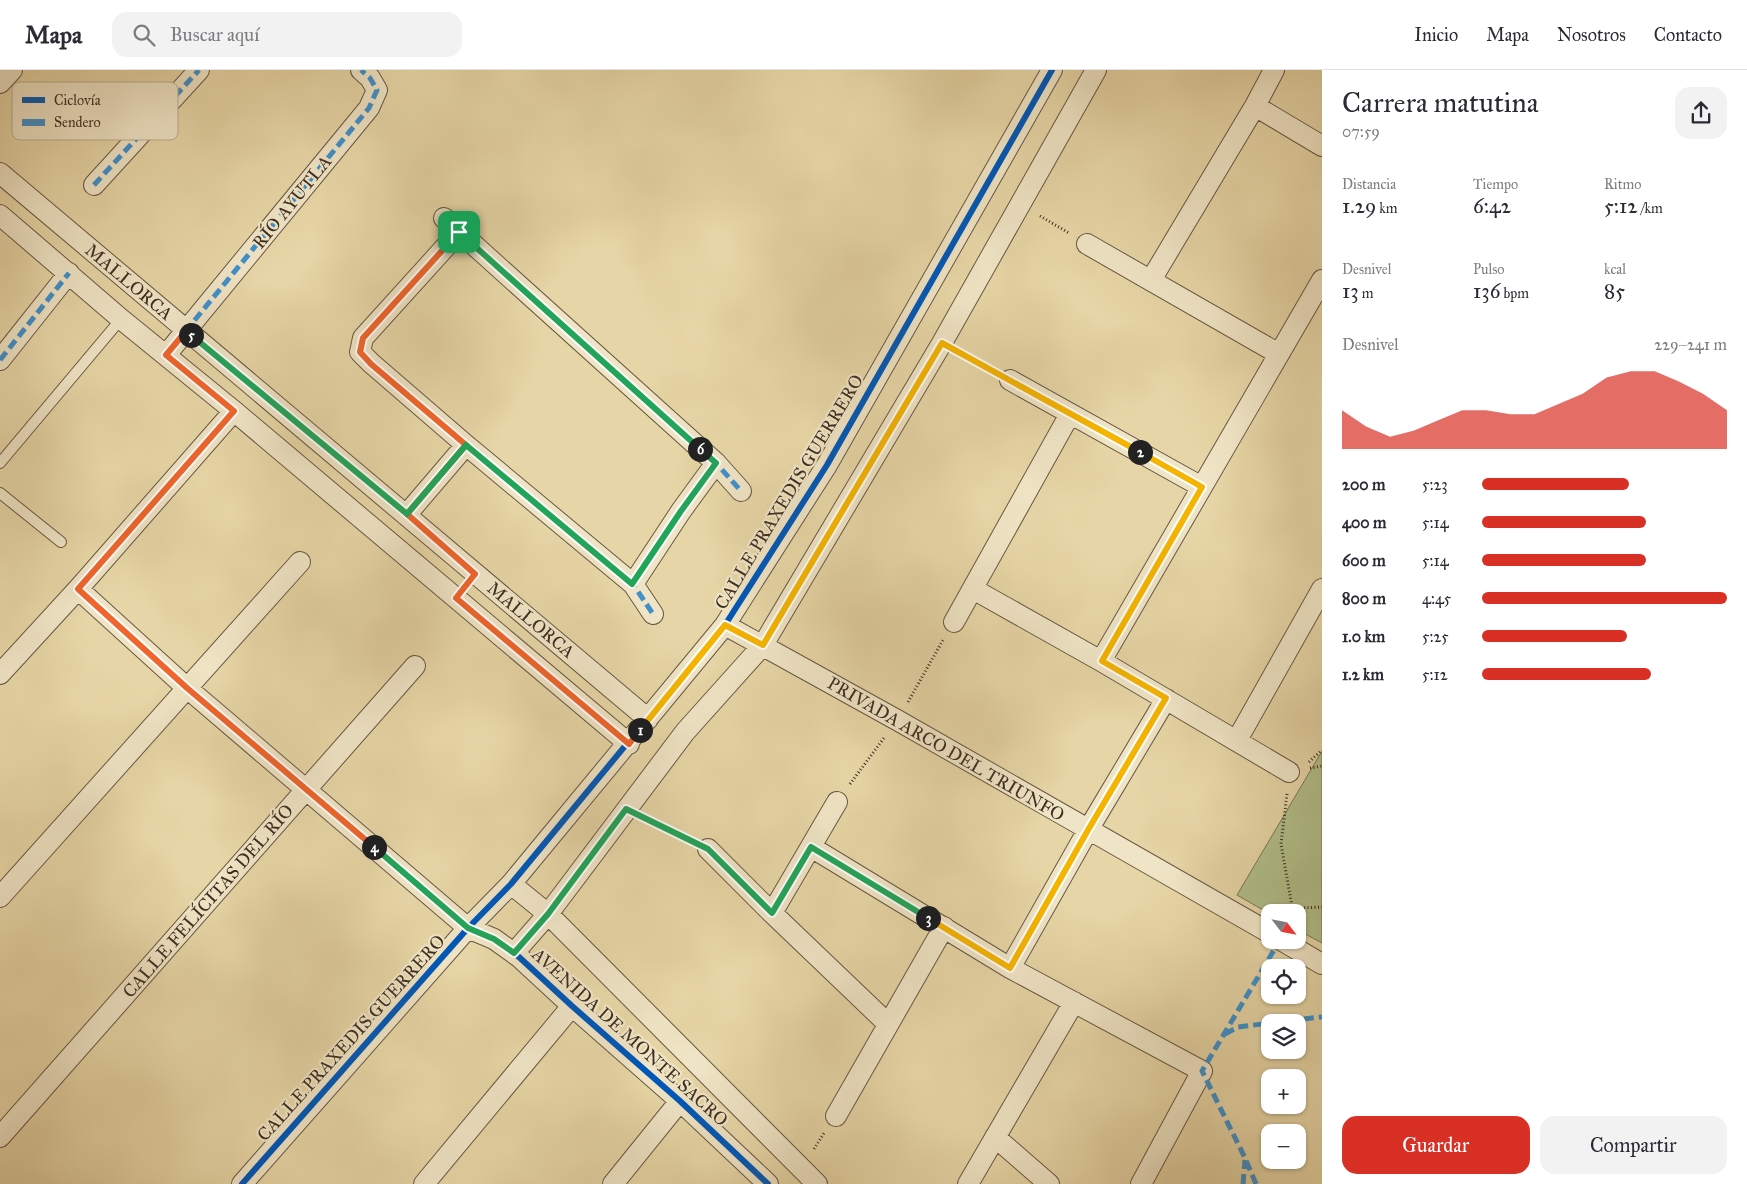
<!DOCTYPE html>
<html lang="es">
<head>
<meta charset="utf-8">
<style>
  :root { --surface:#fff; --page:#f2f2f3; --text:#2b2b33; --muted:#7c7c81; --line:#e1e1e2; --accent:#d93025 }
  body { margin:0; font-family:"IM FELL Great Primer",serif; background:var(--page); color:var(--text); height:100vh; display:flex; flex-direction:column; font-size:19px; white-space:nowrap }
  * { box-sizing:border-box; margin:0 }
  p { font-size:16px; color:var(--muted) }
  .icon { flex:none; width:28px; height:28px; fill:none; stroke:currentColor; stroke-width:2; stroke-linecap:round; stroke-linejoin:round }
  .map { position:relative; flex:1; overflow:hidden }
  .details { display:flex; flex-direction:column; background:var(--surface); width:425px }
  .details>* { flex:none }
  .needle { width:32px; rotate:122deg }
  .tools { position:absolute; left:1261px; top:834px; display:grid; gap:10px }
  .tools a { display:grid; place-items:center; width:45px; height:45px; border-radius:10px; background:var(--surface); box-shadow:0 1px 4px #0004; font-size:25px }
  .pin { position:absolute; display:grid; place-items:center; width:42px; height:42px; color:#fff; margin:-21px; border-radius:10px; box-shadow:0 2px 8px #0006 }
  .km { position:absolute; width:25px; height:25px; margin:-12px; border-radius:50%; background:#222; color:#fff; font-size:14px; line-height:25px; text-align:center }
  .round { display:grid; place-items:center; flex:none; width:52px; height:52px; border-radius:15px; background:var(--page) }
  .summary { display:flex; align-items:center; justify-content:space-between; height:85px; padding:0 20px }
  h1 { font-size:28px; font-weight:600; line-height:38px }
  .figures { display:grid; grid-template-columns:repeat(3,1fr); gap:8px; height:85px; padding:5px 20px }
  .figures div { display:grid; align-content:center }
  .figures b { font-size:21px; font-weight:600 }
  .figures small { font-size:14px; font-weight:400 }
  .figures p { font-size:14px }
  .chart { height:140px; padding:10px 20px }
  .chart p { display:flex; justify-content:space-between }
  .chart svg { width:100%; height:90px; margin-top:5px; fill:var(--accent); opacity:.7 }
  .button { display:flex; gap:10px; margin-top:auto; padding:10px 20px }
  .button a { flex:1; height:58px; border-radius:15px; background:var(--accent); color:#fff; font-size:20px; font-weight:600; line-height:58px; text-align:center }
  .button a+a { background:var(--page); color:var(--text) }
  ul { padding:0 20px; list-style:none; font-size:16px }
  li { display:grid; grid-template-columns:80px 60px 1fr; align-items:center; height:38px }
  li i { height:12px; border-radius:6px; background:var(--accent) }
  header { display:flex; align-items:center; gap:30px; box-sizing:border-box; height:70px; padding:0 25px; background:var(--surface); border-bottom:1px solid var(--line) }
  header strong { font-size:24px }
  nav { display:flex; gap:28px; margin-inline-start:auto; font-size:18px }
  .search { width:350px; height:45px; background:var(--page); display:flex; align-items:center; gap:12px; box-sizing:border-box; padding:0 18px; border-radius:15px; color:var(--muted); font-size:19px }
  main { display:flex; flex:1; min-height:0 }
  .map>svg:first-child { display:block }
  .green { fill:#b1be89; stroke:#787655 }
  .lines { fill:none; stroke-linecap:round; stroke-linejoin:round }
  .service-casing { stroke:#685842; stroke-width:12 }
  .minor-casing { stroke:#685842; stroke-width:22 }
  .path { stroke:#3e2e21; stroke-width:3; stroke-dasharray:1 2.5; stroke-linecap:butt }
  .service { stroke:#efe4c5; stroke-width:10 }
  .minor { stroke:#efe4c5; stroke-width:20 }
  .quiet { stroke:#3f90cb; stroke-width:5; stroke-dasharray:10 5; stroke-linecap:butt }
  .cycleway-casing { stroke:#efe4c5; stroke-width:9 }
  .cycleway { stroke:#0057b8; stroke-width:6 }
  .split-1-casing { stroke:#fff; stroke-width:10 }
  .split-2-casing { stroke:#fff; stroke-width:10 }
  .split-3-casing { stroke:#fff; stroke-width:10 }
  .split-4-casing { stroke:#fff; stroke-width:10 }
  .split-5-casing { stroke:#fff; stroke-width:10 }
  .split-6-casing { stroke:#fff; stroke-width:10 }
  .split-7-casing { stroke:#fff; stroke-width:10 }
  .split-1 { stroke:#f0652b; stroke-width:6 }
  .split-2 { stroke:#f5b400; stroke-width:6 }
  .split-3 { stroke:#f5b400; stroke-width:6 }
  .split-4 { stroke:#22a559; stroke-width:6 }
  .split-5 { stroke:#f0652b; stroke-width:6 }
  .split-6 { stroke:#22a559; stroke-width:6 }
  .split-7 { stroke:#22a559; stroke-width:6 }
  .labels { text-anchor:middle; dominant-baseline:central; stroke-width:4.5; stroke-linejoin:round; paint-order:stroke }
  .street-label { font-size:18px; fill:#3e2e21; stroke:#efe4c5 }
  .key { fill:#efe4c5; stroke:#baad94; stroke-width:1 }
  .key-label { font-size:14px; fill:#3e2e21 }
</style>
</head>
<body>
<header>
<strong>Mapa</strong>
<div class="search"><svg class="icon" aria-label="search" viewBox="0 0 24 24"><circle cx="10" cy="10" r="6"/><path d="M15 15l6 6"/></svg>Buscar aquí</div>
<nav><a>Inicio</a><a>Mapa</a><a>Nosotros</a><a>Contacto</a></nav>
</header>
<main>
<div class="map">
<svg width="1322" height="1114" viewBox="0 0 1322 1114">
  <rect width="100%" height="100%" fill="#e6d5a6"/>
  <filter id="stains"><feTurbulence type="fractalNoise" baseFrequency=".004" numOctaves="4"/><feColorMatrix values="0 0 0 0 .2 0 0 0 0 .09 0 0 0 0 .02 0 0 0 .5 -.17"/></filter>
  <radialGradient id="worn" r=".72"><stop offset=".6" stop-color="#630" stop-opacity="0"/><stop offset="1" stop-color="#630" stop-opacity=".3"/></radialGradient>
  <path class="green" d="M1322 681V873L1298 860V842H1270V844L1237 825Z"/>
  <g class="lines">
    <defs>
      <path id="service" d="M0 393 121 249
        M0 423 61 472"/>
      <path id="minor" d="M0 13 12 0
        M1255 36 1322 76
        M0 103 648 649
        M94 115 199 0
        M0 145 121 249 234 341 629 674
        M444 148 716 393 741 421
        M459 162 363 268 360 282 371 293 466 375 633 514 653 544
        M1087 174 1279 284
        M1151 210 1255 36 1274 0
        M166 285 369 38 377 20 370 8 361 0
        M0 290 69 203
        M1010 310 1202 417
        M407 444 466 375
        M633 514 681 441 716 393
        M78 519 187 618 468 858 494 869 519 887 572 936 680 1031 768 1114
        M973 519 1101 591 1289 702
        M954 552 1070 344
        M725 555 897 650 1270 863
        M1101 591 1322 210
        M0 604 78 519 234 341
        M1237 670 1322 519
        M811 777 1010 898 1202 1001 1141 1114
        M708 779 772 843 888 954
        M511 814 548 844 817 1114
        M0 827 300 492
        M772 843 837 732
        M1281 870 1322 894
        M514 883 548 844 685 662 763 575 942 273 1096 0
        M1010 898 1088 760 1166 629
        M836 1046 944 857
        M0 1067 415 596
        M995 1067 1049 1114
        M242 1114 468 858 511 814 725 555 827 395 1052 0
        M424 1114 572 936
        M613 1114 680 1031
        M968 1114 1074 932"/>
    </defs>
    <use href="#service" class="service-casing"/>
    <use href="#minor" class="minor-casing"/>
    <path class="path" d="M1040 146 1069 163
      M962 284 992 300
      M908 632 943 570
      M1309 692 1322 680
      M1310 698 1322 696
      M850 714 884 668
      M1287 724 1281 774 1293 842
      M647 749 689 769
      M1276 839 1322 837
      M814 1079 824 1063"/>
    <use href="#service" class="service"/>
    <use href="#minor" class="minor"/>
    <path class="quiet" d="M94 115 199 0
      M444 148 716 393 741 421
      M459 162 363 268 360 282 371 293 466 375 633 514 653 544
      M166 285 369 38 377 20 370 8 361 0
      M0 290 69 203
      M407 444 466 375
      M633 514 681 441 716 393
      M1274 952 1322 947
      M1225 964 1238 957 1270 953
      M1243 1114 1245 1090
      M1256 1114 1245 1088 1202 1001 1280 870"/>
    <defs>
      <path id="cycleway" d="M78 519 187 618 468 858 494 869 519 887 572 936 680 1031 768 1114
        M242 1114 468 858 511 814 725 555 827 395 1052 0"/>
    </defs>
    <use href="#cycleway" class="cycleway-casing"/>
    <use href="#cycleway" class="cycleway"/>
  </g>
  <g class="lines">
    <defs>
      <path id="split-1" d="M459 162 363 268 360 282 371 294 466 375 407 444 475 504 456 528 629 674 640 660"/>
      <path id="split-2" d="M640 660 725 555 763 575 942 273 1140 382"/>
      <path id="split-3" d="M928 848 1010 898 1088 760 1166 628 1102 591 1202 417 1140 382"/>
      <path id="split-4" d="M374 777 468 858 494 869 514 883 548 844 626 739 708 779 772 843 811 777 928 848"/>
      <path id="split-5" d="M191 265 186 261 166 285 234 341 78 519 187 618 374 777"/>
      <path id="split-6" d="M191 265 407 444 466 375 632 514 681 441 716 393 700 379"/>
      <path id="split-7" d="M459 162 700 379"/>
    </defs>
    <use href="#split-1" class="split-1-casing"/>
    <use href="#split-2" class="split-2-casing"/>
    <use href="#split-3" class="split-3-casing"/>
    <use href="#split-4" class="split-4-casing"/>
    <use href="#split-5" class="split-5-casing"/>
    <use href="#split-6" class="split-6-casing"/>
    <use href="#split-7" class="split-7-casing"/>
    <use href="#split-1" class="split-1"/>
    <use href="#split-2" class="split-2"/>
    <use href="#split-3" class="split-3"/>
    <use href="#split-4" class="split-4"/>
    <use href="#split-5" class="split-5"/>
    <use href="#split-6" class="split-6"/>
    <use href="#split-7" class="split-7"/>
  </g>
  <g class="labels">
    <g class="street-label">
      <text transform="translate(292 132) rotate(-51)">RÍO AYUTLA</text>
      <text transform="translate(129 212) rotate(40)">MALLORCA</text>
      <text transform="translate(789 422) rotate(-59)">CALLE PRAXEDIS GUERRERO</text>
      <text transform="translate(531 550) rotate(40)">MALLORCA</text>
      <text transform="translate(946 679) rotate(30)">PRIVADA ARCO DEL TRIUNFO</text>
      <text transform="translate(208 831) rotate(-49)">CALLE FELÍCITAS DEL RÍO</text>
      <text transform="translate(630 967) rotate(42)">AVENIDA DE MONTE SACRO</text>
      <text transform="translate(351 968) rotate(-48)">CALLE PRAXEDIS GUERRERO</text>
    </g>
  </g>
  <rect x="12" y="12" width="166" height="58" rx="8" class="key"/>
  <rect x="22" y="27" width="23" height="6" fill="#0057b8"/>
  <rect x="22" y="49" width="23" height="7" fill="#3f90cb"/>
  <g class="key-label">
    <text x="54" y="35">Ciclovía</text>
    <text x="54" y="57">Sendero</text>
  </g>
  <rect width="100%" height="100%" filter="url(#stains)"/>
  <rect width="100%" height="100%" fill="url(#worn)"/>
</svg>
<div class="tools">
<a><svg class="needle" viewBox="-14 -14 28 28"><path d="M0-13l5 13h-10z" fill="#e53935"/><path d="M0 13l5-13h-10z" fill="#7c7c81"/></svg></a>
<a><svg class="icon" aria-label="locate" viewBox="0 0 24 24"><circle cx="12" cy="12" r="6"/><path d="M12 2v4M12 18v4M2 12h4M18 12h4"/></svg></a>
<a><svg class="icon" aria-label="layers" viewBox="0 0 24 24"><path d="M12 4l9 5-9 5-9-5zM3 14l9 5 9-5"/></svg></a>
<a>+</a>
<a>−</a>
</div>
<div class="pin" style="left:459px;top:162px;background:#1e9e55"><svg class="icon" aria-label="arrive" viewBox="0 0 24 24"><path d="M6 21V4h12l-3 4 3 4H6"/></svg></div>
<b class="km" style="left:640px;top:660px">1</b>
<b class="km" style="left:1140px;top:382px">2</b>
<b class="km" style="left:928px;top:848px">3</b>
<b class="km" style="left:374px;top:777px">4</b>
<b class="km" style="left:191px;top:265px">5</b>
<b class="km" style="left:700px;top:379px">6</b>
</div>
<section class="details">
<div class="summary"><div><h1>Carrera matutina</h1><p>07:59</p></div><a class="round"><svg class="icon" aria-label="share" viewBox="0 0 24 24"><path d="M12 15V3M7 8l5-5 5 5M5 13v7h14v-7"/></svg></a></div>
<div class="figures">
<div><p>Distancia</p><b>1.29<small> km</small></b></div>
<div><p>Tiempo</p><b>6:42</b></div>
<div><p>Ritmo</p><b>5:12<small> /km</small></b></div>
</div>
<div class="figures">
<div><p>Desnivel</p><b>13<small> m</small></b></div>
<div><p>Pulso</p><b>136<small> bpm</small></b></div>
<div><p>kcal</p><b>85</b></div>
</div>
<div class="chart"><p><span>Desnivel</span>229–241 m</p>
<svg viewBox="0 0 160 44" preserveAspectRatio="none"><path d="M0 44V25L10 33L20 38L30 35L40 30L50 25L60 25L70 27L80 27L90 22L100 17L110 9L120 6L130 6L140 11L150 17L160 25V44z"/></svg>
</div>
<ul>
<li><b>200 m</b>5:23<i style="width:60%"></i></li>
<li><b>400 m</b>5:14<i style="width:67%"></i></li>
<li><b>600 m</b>5:14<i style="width:67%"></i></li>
<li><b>800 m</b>4:45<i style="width:100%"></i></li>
<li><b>1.0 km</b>5:25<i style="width:59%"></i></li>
<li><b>1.2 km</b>5:12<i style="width:69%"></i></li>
</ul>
<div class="button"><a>Guardar</a><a>Compartir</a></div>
</section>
</main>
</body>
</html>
